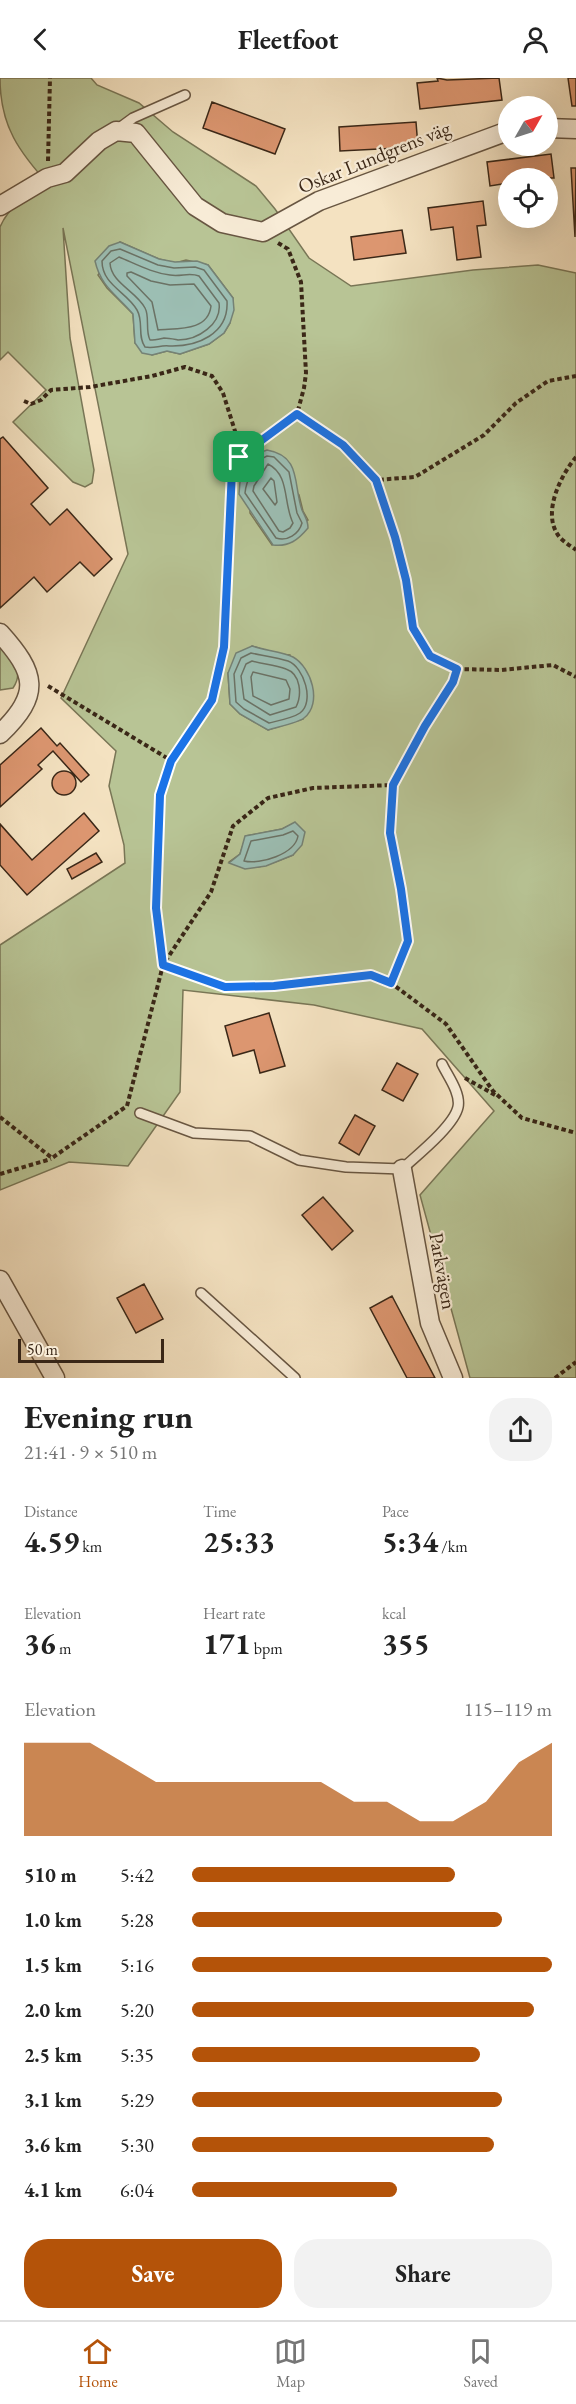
<!DOCTYPE html>
<html lang="en">
<head>
<meta charset="utf-8">
<style>
  :root { --surface:#fff; --page:#f2f2f2; --text:#222; --muted:#767676; --line:#e0e0e0; --accent:#b45309 }
  body { margin:0; font-family:"EB Garamond",serif; background:var(--page); color:var(--text); height:100vh; display:flex; flex-direction:column; font-size:22px; white-space:nowrap }
  * { box-sizing:border-box; margin:0 }
  p { font-size:20px; color:var(--muted) }
  .icon { flex:none; width:33px; height:33px; fill:none; stroke:currentColor; stroke-width:2; stroke-linecap:round; stroke-linejoin:round }
  .map { position:relative; height:1300px; overflow:hidden }
  .sheet { display:flex; flex-direction:column; background:var(--surface); flex:1 }
  .sheet>* { flex:none }
  .needle { width:39px; rotate:51deg }
  .buttons { position:absolute; left:498px; top:18px; display:grid; gap:12px }
  .buttons a { display:grid; place-items:center; width:60px; height:60px; border-radius:50%; background:var(--surface); box-shadow:0 6px 24px #0002; font-size:30px }
  .scale { position:absolute; left:18px; bottom:15px; width:146px; box-sizing:border-box; padding-left:6px; border:3px solid #3a2717; border-top:0; font-size:16px; line-height:21px; white-space:nowrap; color:#3a2717; -webkit-text-stroke:4px #f8ecd7; paint-order:stroke }
  .pin { position:absolute; display:grid; place-items:center; width:51px; height:51px; color:#fff; margin:-26px; border-radius:12px; box-shadow:0 3px 9px #0006 }
  .round { display:grid; place-items:center; flex:none; width:63px; height:63px; border-radius:24px; background:var(--page) }
  .head { display:flex; align-items:center; justify-content:space-between; height:102px; padding:0 24px }
  h1 { font-size:33px; font-weight:700; line-height:45px }
  .metrics { display:grid; grid-template-columns:repeat(3,1fr); gap:9px; height:102px; padding:6px 24px }
  .metrics div { display:grid; align-content:center }
  .metrics b { font-size:30px; font-weight:700 }
  .metrics small { font-size:16px; font-weight:400 }
  .metrics p { font-size:16px }
  .chart { height:168px; padding:12px 24px }
  .chart p { display:flex; justify-content:space-between }
  .chart svg { width:100%; height:108px; margin-top:6px; fill:var(--accent); opacity:.7 }
  .primary-button { display:flex; gap:12px; margin-top:auto; padding:12px 24px }
  .primary-button a { flex:1; height:69px; border-radius:24px; background:var(--accent); color:#fff; font-size:24px; font-weight:700; line-height:69px; text-align:center }
  .primary-button a+a { background:var(--page); color:var(--text) }
  ul { padding:0 24px; list-style:none; font-size:20px }
  li { display:grid; grid-template-columns:96px 72px 1fr; align-items:center; height:45px }
  li i { height:15px; border-radius:8px; background:var(--accent) }
  header { display:flex; justify-content:space-between; align-items:center; height:78px; padding:0 24px; background:var(--surface); font-size:27px; font-weight:700 }
  .dock { display:flex; justify-content:space-around; align-items:center; height:84px; border-top:2px solid var(--line); background:var(--surface); font-size:16px; color:var(--muted) }
  .dock a { display:grid; justify-items:center; gap:3px }
  .dock .on { color:var(--accent) }
  .map>svg:first-child { display:block }
  .green { fill:#b8c495; stroke:#797656; stroke-width:1.5; fill-rule:evenodd }
  .water { fill:#9cbeb3; stroke:#758275; stroke-width:1.5 }
  .lines { fill:none; stroke-linecap:round; stroke-linejoin:round }
  .shore { stroke:#6b7265; stroke-width:1.5 }
  .building { fill:#dc9670; stroke:#3a2717; stroke-width:1.5 }
  .service-casing { stroke:#685642; stroke-width:12 }
  .minor-casing { stroke:#685642; stroke-width:21 }
  .path { stroke:#3a2717; stroke-width:4; stroke-dasharray:4.5 3; stroke-linecap:butt }
  .service { stroke:#f8ecd7; stroke-width:9 }
  .minor { stroke:#f8ecd7; stroke-width:18 }
  .route-casing { stroke:#fff; stroke-width:12 }
  .route { stroke:#1a73e8; stroke-width:8 }
  .labels { text-anchor:middle; dominant-baseline:central; stroke-width:4.5; stroke-linejoin:round; paint-order:stroke }
  .street-label { font-size:20px; fill:#3a2717; stroke:#f8ecd7 }
</style>
</head>
<body>
<header><svg class="icon" aria-label="back" viewBox="0 0 24 24"><path d="M15 5l-7 7 7 7"/></svg>Fleetfoot<svg class="icon" aria-label="person" viewBox="0 0 24 24"><circle cx="12" cy="8" r="4"/><path d="M4 21q1-7 8-7t8 7"/></svg></header>
<div class="map">
<svg width="576" height="1300" viewBox="0 0 576 1300">
  <rect width="100%" height="100%" fill="#f4e2c1"/>
  <filter id="stains"><feTurbulence type="fractalNoise" baseFrequency=".00333" numOctaves="4"/><feColorMatrix values="0 0 0 0 .2 0 0 0 0 .09 0 0 0 0 .02 0 0 0 .5 -.17"/></filter>
  <radialGradient id="worn" r=".72"><stop offset=".6" stop-color="#630" stop-opacity="0"/><stop offset="1" stop-color="#630" stop-opacity=".3"/></radialGradient>
  <path class="green" d="M0 0H91L97 7 139 25 173 54 256 108 275 131 309 180 351 208 473 192 538 187 576 195V1300H470L420 1117 494 1033 422 951 314 927 183 912 180 1014 128 1088 69 1084 0 1112V867L125 785 124 767 109 708 116 673 61 620 128 476 63 150 70 260 94 392 92 405 85 409 73 404 13 344 46 312 8 274 0 282V149C9 128 29 115 50 108 19 74 0 48 0 0ZM120 164 159 181 175 185 186 182 208 187 233 220 230 245 224 255 209 266 180 276 167 273 152 277 135 265 133 236 107 210 98 197ZM256 376 299 417 303 433 308 442 272 467 250 435V388ZM252 568 277 576 290 577 303 641 268 652 240 636 230 626 228 595ZM295 745 293 777C268 787 255 795 229 784L240 776 246 758 282 751Z
    M0 567C12 581 25 592 13 610L0 612Z"/>
  <path class="water" d="M120 164 159 181 175 184 197 183 208 187 233 220 234 232 230 245 224 255 209 266 180 276 167 273 152 277 142 275 135 265 133 236C116 216 101 209 95 183L109 168Z
    M267 372C302 378 293 407 302 432 305 439 308 442 308 450 298 462 289 469 273 467L239 416 240 404 256 376Z
    M252 568C263 572 284 574 293 579 311 589 323 625 304 640 298 645 277 649 268 652L240 636 230 626 228 595 236 575Z
    M295 744 305 754 302 767 293 777 266 788 245 791 229 785 240 776 245 758 282 751Z"/>
  <g class="lines">
    <path class="shore" d="M120 171 158 187 174 190 195 189 204 192 227 223C229 256 197 269 169 268 160 267 154 271 145 269 137 258 144 244 137 232 127 214 102 207 102 183L111 173Z
      M119 179C136 186 152 195 170 197 181 199 189 194 199 198L219 225C222 246 198 262 178 262 173 261 169 260 164 260 159 261 155 262 150 262 145 252 150 239 145 230 136 213 111 205 110 185Z
      M131 194 151 203 170 207 194 206 211 228C208 254 176 250 158 252L152 224 127 198V195Z
      M267 378 274 379 289 394 297 435 302 445C299 456 287 464 276 460L245 415C246 403 256 382 267 378Z
      M268 386C290 397 283 425 293 445L290 450 283 454 279 453 253 413 254 408Z
      M271 400 274 403 277 424 275 427 263 411Z
      M251 575C260 577 279 580 288 583 304 589 315 624 300 635 293 640 277 643 269 645L244 631 236 624 234 596 241 580Z
      M252 583C263 586 275 587 286 591 301 596 302 617 296 629L270 637 244 621 241 598 246 586Z
      M253 594 286 602 290 611 289 621 271 627 253 618 251 599Z
      M293 753 298 758C295 776 260 787 244 783L251 763 283 757Z"/>
  </g>
  <path class="building" d="M437 0 447 2 499 0 502 22 420 31 417 5 438 3Z
    M568 0H576V28H572Z
    M212 24 285 51 275 76 203 50Z
    M416 44 418 69 340 73 339 49Z
    M551 76 554 100H508V105L490 108 487 84Z
    M571 90H576L575 159Z
    M483 123 486 147 477 148 481 179 457 182 453 149 431 152 428 130Z
    M402 152 406 175 354 182 351 159Z
    M3 359 48 410 31 426 50 447 67 431 112 481 94 498 80 484 47 514 34 499 0 530V361Z
    M41 650 57 668 60 665 89 697 81 704 53 673 38 687 42 691 0 729V687Z
    M52 705a12 12 0 1 1 24 0a12 12 0 1 1-24 0Z
    M84 735 99 753 27 817 0 787V746L32 782Z
    M96 775 102 784 72 801 67 791Z
    M269 935 285 988 260 995 254 972 233 978 225 948Z
    M397 985 418 996 403 1023 382 1012Z
    M355 1037 375 1048 359 1077 339 1065Z
    M323 1119 353 1153 332 1172 302 1137Z
    M144 1206 163 1241 136 1255 117 1220Z
    M392 1218 435 1300H407L370 1230Z"/>
  <g class="lines">
    <defs>
      <path id="service" d="M118 51 133 40 185 17
        M140 1035 194 1055 250 1058 299 1082 346 1089 402 1091C416 1078 454 1048 458 1029 461 1015 447 997 442 986
        M201 1215 295 1300"/>
      <path id="minor" d="M548 50 576 51
        M0 128 47 100 65 95 99 63 116 53 136 55 195 128 222 145 263 154 319 123 508 53
        M0 555C36 595 42 616 0 656
        M402 1091 430 1245 453 1300
        M0 1202 55 1300"/>
    </defs>
    <use href="#service" class="service-casing"/>
    <use href="#minor" class="minor-casing"/>
    <path class="path" d="M48 83 50 0
      M278 165 288 171 301 204 306 295 304 310 297 336
      M24 323 31 326 41 322 51 312 90 309 152 298 185 289 212 298 223 315 235 353 239 379
      M576 379C561 397 542 434 558 457 562 463 571 468 576 472
      M376 402 395 459 406 502 413 550 430 578 457 591 453 604 425 648 393 707 390 755 401 811 408 863 391 905
      M457 591 501 592 553 587 576 599
      M48 608 172 683
      M163 887 156 830 160 716 172 683 212 622 224 569 232 392 239 379 297 336 343 367 376 402 415 399 484 357 516 325 548 303 576 298
      M163 887 225 909 274 908 371 897 391 905 446 946 493 1013 522 1040 576 1055
      M465 1000 495 1017
      M0 1039 52 1080 127 1028 163 887 211 814 233 748 268 720 313 710 393 707
      M0 1096 51 1081
      M555 1300 576 1284"/>
    <use href="#service" class="service"/>
    <use href="#minor" class="minor"/>
  </g>
  <g class="lines">
    <defs>
      <path id="route" d="M297 336 343 367 376 402 395 459 406 502 413 550 430 578 457 591 453 604 425 648 393 707 390 755 401 811 408 863 391 905 371 897 274 908 225 909 163 887 156 830 160 717 171 683 212 622 224 569 232 392 239 379Z"/>
    </defs>
    <use href="#route" class="route-casing"/>
    <use href="#route" class="route"/>
  </g>
  <g class="labels">
    <g class="street-label">
      <text transform="translate(374 79) rotate(-22)">Oskar Lundgrens väg</text>
      <text transform="translate(443 1193) rotate(80)">Parkvägen</text>
    </g>
  </g>
  <rect width="100%" height="100%" filter="url(#stains)"/>
  <rect width="100%" height="100%" fill="url(#worn)"/>
</svg>
<div class="buttons">
<a><svg class="needle" viewBox="-14 -14 28 28"><path d="M0-13l5 13h-10z" fill="#e53935"/><path d="M0 13l5-13h-10z" fill="#767676"/></svg></a>
<a><svg class="icon" aria-label="locate" viewBox="0 0 24 24"><circle cx="12" cy="12" r="6"/><path d="M12 2v4M12 18v4M2 12h4M18 12h4"/></svg></a>
</div>
<div class="scale">50 m</div>
<div class="pin" style="left:239px;top:379px;background:#1e9e55"><svg class="icon" aria-label="arrive" viewBox="0 0 24 24"><path d="M6 21V4h12l-3 4 3 4H6"/></svg></div>
</div>
<section class="sheet">
<div class="head"><div><h1>Evening run</h1><p>21:41 · 9 × 510 m</p></div><a class="round"><svg class="icon" aria-label="share" viewBox="0 0 24 24"><path d="M12 15V3M7 8l5-5 5 5M5 13v7h14v-7"/></svg></a></div>
<div class="metrics">
<div><p>Distance</p><b>4.59<small> km</small></b></div>
<div><p>Time</p><b>25:33</b></div>
<div><p>Pace</p><b>5:34<small> /km</small></b></div>
</div>
<div class="metrics">
<div><p>Elevation</p><b>36<small> m</small></b></div>
<div><p>Heart rate</p><b>171<small> bpm</small></b></div>
<div><p>kcal</p><b>355</b></div>
</div>
<div class="chart"><p><span>Elevation</span>115–119 m</p>
<svg viewBox="0 0 160 44" preserveAspectRatio="none"><path d="M0 44V6L10 6L20 6L30 14L40 22L50 22L60 22L70 22L80 22L90 22L100 30L110 30L120 38L130 38L140 30L150 14L160 6V44z"/></svg>
</div>
<ul>
<li><b>510 m</b>5:42<i style="width:73%"></i></li>
<li><b>1.0 km</b>5:28<i style="width:86%"></i></li>
<li><b>1.5 km</b>5:16<i style="width:100%"></i></li>
<li><b>2.0 km</b>5:20<i style="width:95%"></i></li>
<li><b>2.5 km</b>5:35<i style="width:80%"></i></li>
<li><b>3.1 km</b>5:29<i style="width:86%"></i></li>
<li><b>3.6 km</b>5:30<i style="width:84%"></i></li>
<li><b>4.1 km</b>6:04<i style="width:57%"></i></li>
</ul>
<div class="primary-button"><a>Save</a><a>Share</a></div>
</section>
<nav class="dock">
<a class="on"><svg class="icon" aria-label="home" viewBox="0 0 24 24"><path d="M3 11l9-7 9 7M6 9v11h12V9"/></svg>Home</a>
<a><svg class="icon" aria-label="map" viewBox="0 0 24 24"><path d="M3 6l6-2 6 2 6-2v14l-6 2-6-2-6 2zM9 4v14M15 6v14"/></svg>Map</a>
<a><svg class="icon" aria-label="saved" viewBox="0 0 24 24"><path d="M7 4h10v16l-5-4-5 4z"/></svg>Saved</a>
</nav>
</body>
</html>
